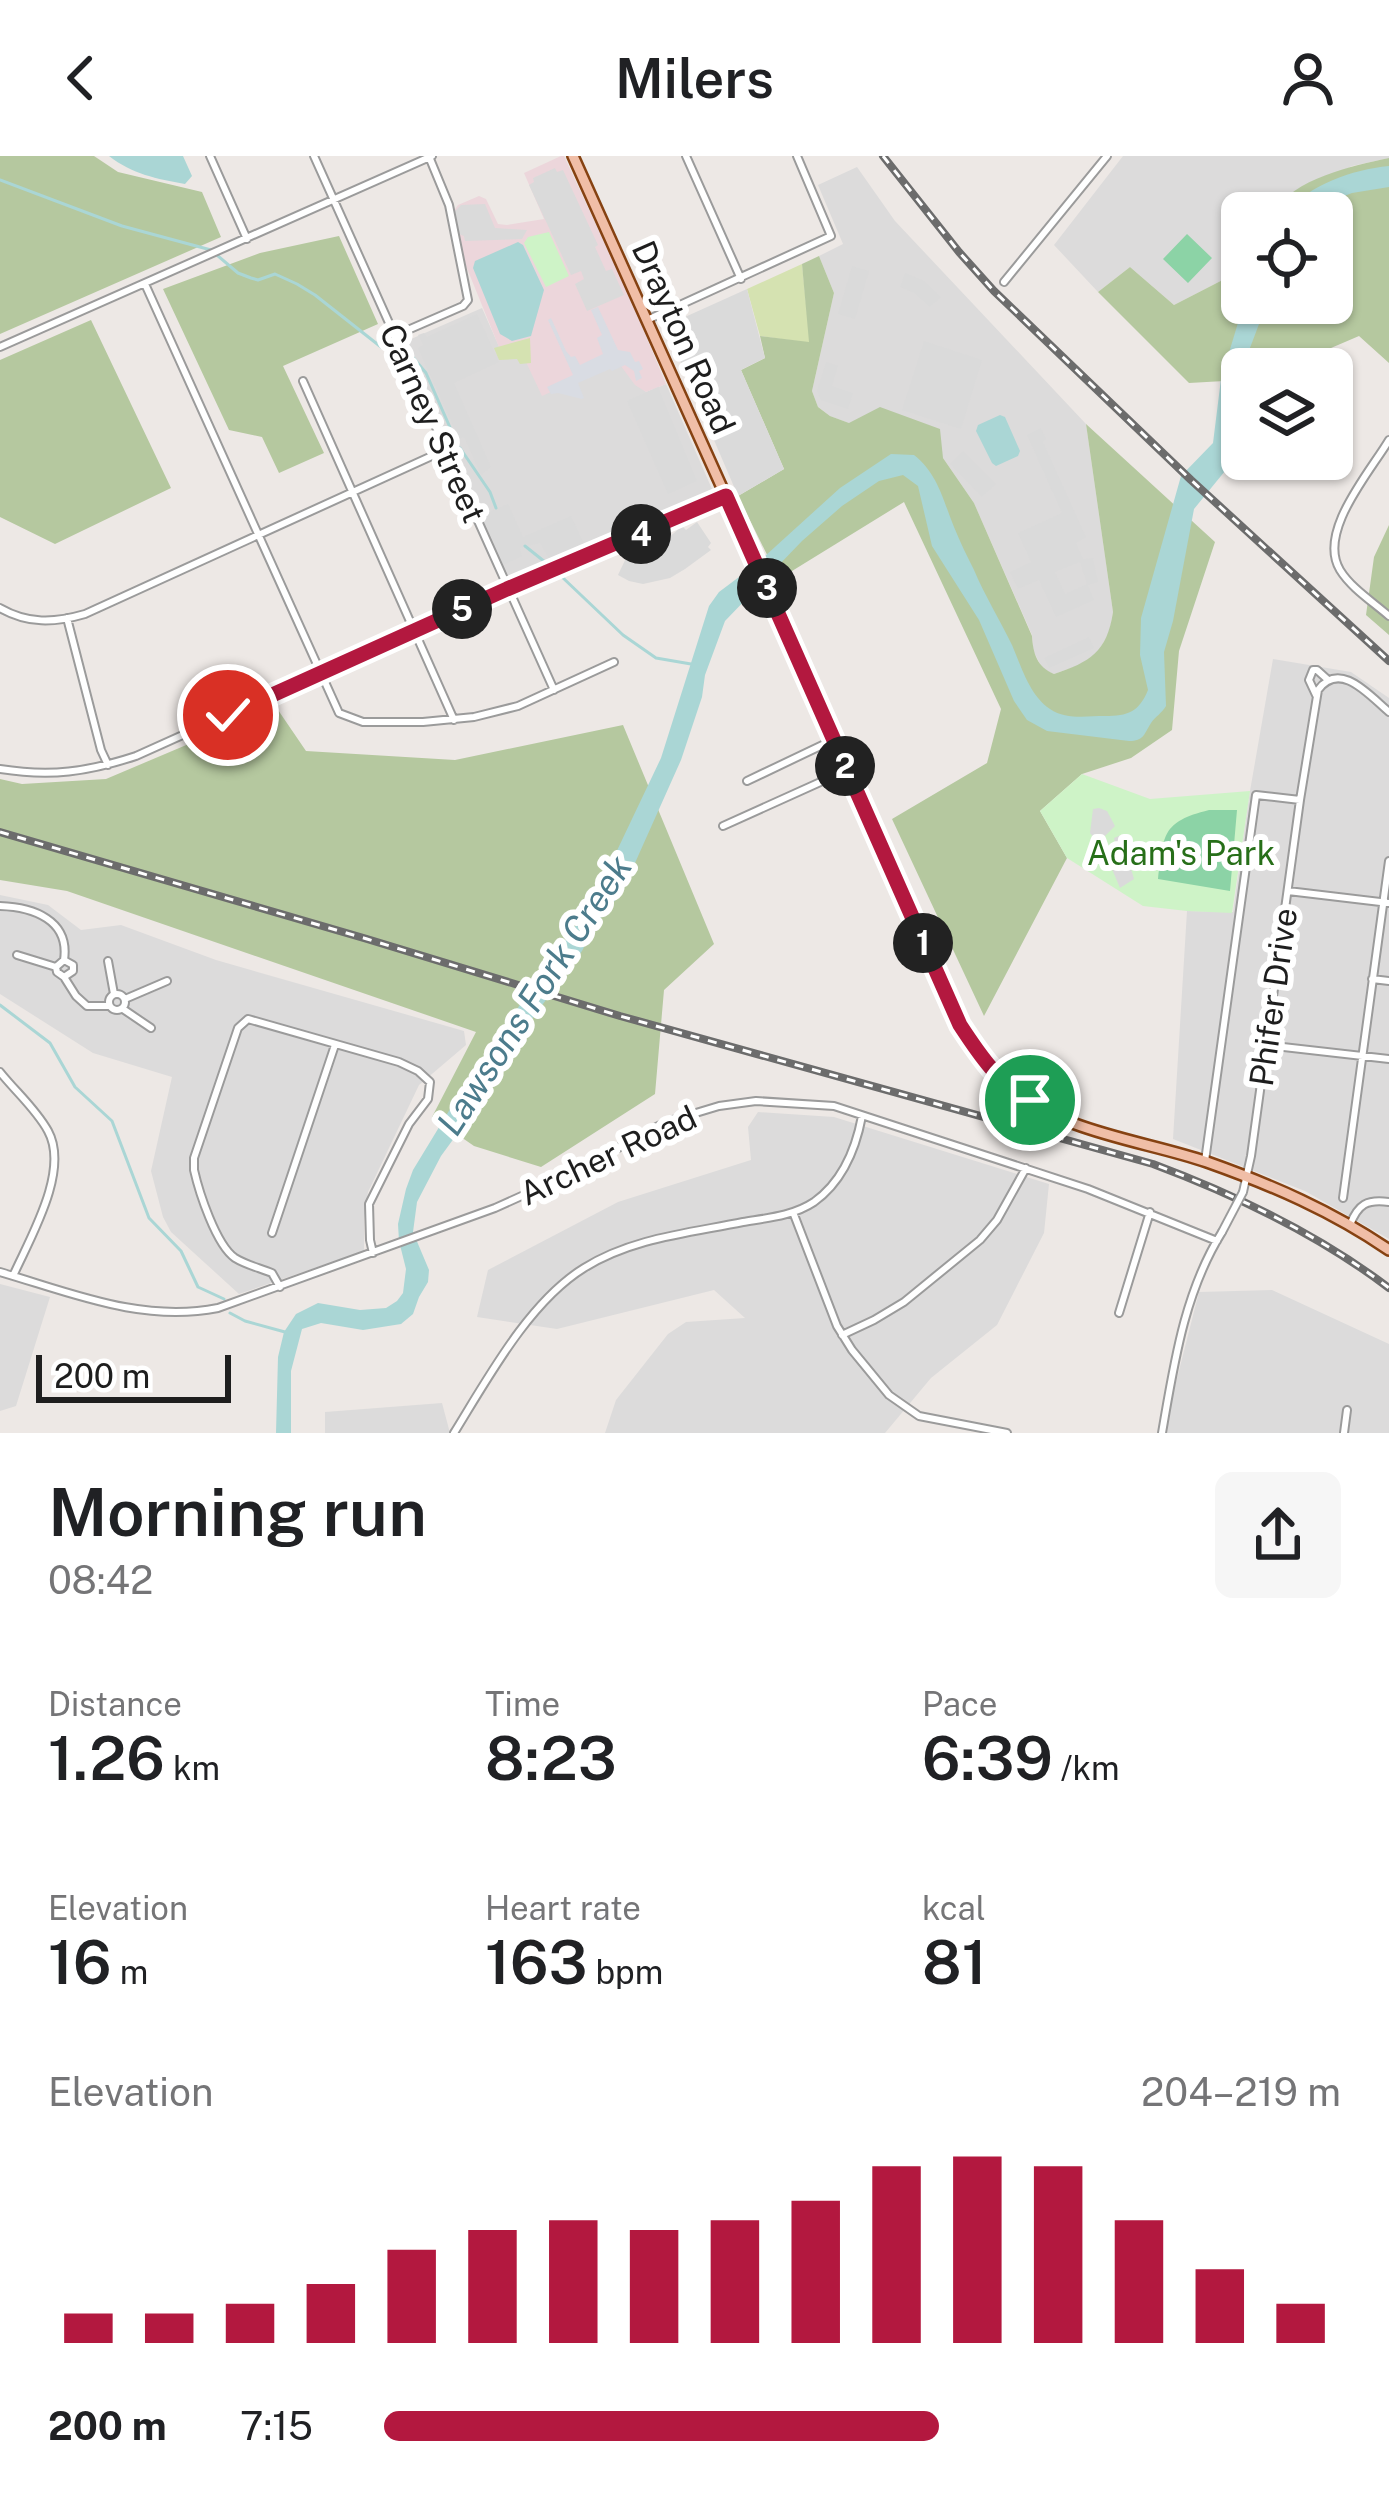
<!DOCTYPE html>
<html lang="en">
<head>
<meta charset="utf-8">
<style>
  :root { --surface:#fff; --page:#f6f6f6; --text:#202124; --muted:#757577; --accent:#b3183f }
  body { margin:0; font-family:"Public Sans",sans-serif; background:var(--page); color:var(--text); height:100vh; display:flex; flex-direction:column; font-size:45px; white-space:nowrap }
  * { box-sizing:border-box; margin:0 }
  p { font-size:39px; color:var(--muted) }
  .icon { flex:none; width:66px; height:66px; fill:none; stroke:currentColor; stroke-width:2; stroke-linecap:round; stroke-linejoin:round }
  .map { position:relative; height:1277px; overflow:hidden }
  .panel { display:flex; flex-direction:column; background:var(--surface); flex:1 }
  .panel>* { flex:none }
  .controls { position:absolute; left:1221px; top:36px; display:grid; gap:24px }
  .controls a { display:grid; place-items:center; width:132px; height:132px; border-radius:18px; background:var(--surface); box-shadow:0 3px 9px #0004; font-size:60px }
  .scale { position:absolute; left:36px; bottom:30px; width:195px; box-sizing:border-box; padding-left:12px; border:6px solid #1e1e1e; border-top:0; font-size:33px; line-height:42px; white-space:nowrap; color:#1e1e1e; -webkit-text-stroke:9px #fff; paint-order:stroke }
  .pin { position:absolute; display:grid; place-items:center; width:102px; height:102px; color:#fff; margin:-51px; border:6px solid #fff; border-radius:50%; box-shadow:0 3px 12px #0007 }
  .km { position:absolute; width:60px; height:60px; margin:-30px; border-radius:50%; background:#222; color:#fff; font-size:33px; line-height:60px; text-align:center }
  .round { display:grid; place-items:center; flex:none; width:126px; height:126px; border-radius:18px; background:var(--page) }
  .head { display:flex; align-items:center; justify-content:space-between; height:204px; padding:0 48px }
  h1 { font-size:66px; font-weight:600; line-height:90px }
  .metrics { display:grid; grid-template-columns:repeat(3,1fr); gap:18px; height:204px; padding:12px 48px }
  .metrics div { display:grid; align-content:center }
  .metrics b { font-size:60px; font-weight:600 }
  .metrics small { font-size:33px; font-weight:400 }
  .metrics p { font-size:33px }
  .chart { height:336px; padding:24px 48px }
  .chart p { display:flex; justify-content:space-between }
  .chart svg { width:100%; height:216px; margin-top:12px; stroke:var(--accent); stroke-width:6 }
  ul { padding:0 48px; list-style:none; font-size:39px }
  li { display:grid; grid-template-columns:192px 144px 1fr; align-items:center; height:90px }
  li i { height:30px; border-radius:15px; background:var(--accent) }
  header { display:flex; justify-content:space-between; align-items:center; height:156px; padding:0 48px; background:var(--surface); font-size:54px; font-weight:600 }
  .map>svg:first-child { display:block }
  .residential { fill:#dcdbdb }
  .commercial { fill:#ecd6db }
  .grass { fill:#d5e2b1 }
  .forest { fill:#b5c89f }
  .park { fill:#cef3c7 }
  .pitch { fill:#8cd3a6 }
  .parking { fill:#dadada; fill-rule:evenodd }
  .plaza { fill:#d9dce3 }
  .water { fill:#aad6d5 }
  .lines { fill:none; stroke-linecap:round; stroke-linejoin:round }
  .stream { stroke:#aad6d5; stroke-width:3 }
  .minor-casing { stroke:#9b9b9b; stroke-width:10 }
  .major-casing { stroke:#864212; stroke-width:14 }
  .minor { stroke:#fff; stroke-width:6 }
  .major { stroke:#f0bea7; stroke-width:9 }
  .rail-casing { stroke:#6c6c6c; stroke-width:8 }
  .rail { stroke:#fff; stroke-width:3; stroke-dasharray:9; stroke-linecap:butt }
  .minor-bridge-casing { stroke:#9b9b9b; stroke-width:10; stroke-linecap:butt }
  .minor-bridge { stroke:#fff; stroke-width:6 }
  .route-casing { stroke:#fff; stroke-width:24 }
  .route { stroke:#b3183f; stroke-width:15 }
  .labels { text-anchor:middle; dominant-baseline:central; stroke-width:12; stroke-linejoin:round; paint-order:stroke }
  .street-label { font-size:33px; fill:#1e1e1e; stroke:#fff }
  .park-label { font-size:33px; fill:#276f19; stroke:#fff }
  .water-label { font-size:36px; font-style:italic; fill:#4c7c8c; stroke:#fff }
</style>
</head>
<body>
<header><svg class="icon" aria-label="back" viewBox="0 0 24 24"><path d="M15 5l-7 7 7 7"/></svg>Milers<svg class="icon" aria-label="person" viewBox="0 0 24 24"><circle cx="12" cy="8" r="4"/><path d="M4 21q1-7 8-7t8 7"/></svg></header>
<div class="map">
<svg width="1389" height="1277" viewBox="0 0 1389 1277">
  <rect width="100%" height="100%" fill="#ede8e5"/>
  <path class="residential" d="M1123 0H1389V2L1352 10 1277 49 1273 57H1242V114L1174 149 1130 111 1098 136 1054 89Z
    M857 11 895 65 1086 268 1113 456 1110 475 1100 493 1090 503 1077 510 1054 518 1044 514 1040 508 1033 494 1032 479 974 347 943 302 830 260 818 251 812 235 834 137 819 100 843 88 818 29Z
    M482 152 501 195 618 205 646 236 666 228 712 333 705 341 513 427 507 424 402 187Z
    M1273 503 1351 516 1389 542V1083L1305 1035 1173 983 1187 755 1233 756 1250 635Z
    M0 739 48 749 81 774 121 769 216 804 464 875 466 889 419 929 368 1036 364 1064V1095L239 1138 171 1076 163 1061 151 1015 172 921 93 897 0 838Z
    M758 956 834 961 1049 1028 1044 1077 997 1169 931 1222 885 1277H605L616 1244 668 1178 686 1166 745 1162 714 1134 557 1173 477 1161 488 1114 618 1046 751 1004 748 971Z
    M0 1128 50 1141 16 1250 0 1255Z
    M1272 1134 1389 1188V1277H1167L1171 1246 1199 1136Z
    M442 1247 450 1277H325V1256Z"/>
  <path class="commercial" d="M561 0H564L628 137 666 228 646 236 635 229 618 206 542 240 518 189 501 196 464 105 451 59 458 49 479 40 486 43 498 68 507 69 544 63 524 17Z"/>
  <path class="grass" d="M802 108 810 187 760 180 747 133Z
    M530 182 531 207 520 208 517 203 499 204 494 192Z"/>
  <path class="forest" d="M0 0H94L118 16 202 36 221 81 0 178Z
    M1389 2V207L1359 180 1282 213H1242V224L1189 227 1098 136 1130 111 1174 149 1242 114V147H1332V57H1273C1294 22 1352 10 1389 2Z
    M339 80 378 168 283 210 324 297 279 317 262 281 229 274 163 133 260 97Z
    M819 100 834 137 812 235 818 251 830 260 849 267 880 251 940 273 943 302 974 347 1032 480C1033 497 1037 511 1054 518 1090 506 1107 496 1113 456L1086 268 1215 386 1179 495 1172 574 1131 602 1082 618 1040 655 1067 702 984 860 892 663 987 607 1001 553 904 346 779 423 738 340 784 313 741 214 765 202 760 180 809 186 802 108Z
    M91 164 171 332 55 388 0 361V204Z
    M1389 369V479L1366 459 1374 401Z
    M276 551 306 595 455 604 623 569 714 788 664 834 655 938 541 1011 474 990 432 961 476 876 67 735 0 724V623L22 628 106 623Z"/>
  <path class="park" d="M549 76 569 120 546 131 524 87 528 81Z
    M1082 618 1150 643 1250 635 1232 757 1187 755 1143 750 1067 702 1040 655Z"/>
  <path class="pitch" d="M1187 78 1212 102 1188 127 1163 103Z
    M1209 654H1237L1230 735 1158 723C1164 679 1161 666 1209 654Z"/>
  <path class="parking" d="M555 12 557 16 563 14 598 89 595 91 606 115 612 113 624 139 587 155 575 128 584 123 581 115 571 119 529 29 534 26 533 22Z
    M485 48 495 72 527 74 522 83 465 85 464 80 454 76 451 59 461 49Z
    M852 110 869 115 855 163 838 158Z
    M905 117 924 125 941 141 930 151 914 137 900 131Z
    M747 133 765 202 741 214 784 313 738 340 665 170Z
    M477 158 499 206 454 227 491 311 481 319 464 281 459 283 418 192 423 189 418 179 424 177 427 181Z
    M924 185 982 204 961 273 902 254Z
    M826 206 838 210 832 230 853 237 848 253 821 244 817 235Z
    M658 231 697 325 668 338 627 245Z
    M1041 272 1046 283 1043 286 1086 381 1076 387 1083 403 1093 402 1098 426 1088 429 1094 444 1056 461 1039 424 1018 433 1010 416 1031 406 1018 377 1062 357 1027 279ZM1080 406 1087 428 1065 438 1055 416Z
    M963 295 996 328 982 341 950 308Z
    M508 348 523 381 571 360 587 394 553 409 540 387 520 392 522 400 501 410 479 360Z
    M697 366 711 387 708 391 711 394 685 413 670 422 643 428 629 425 618 419 627 400 626 395 649 392 666 384 682 370 686 374Z
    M1089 481 1094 492 1049 512 1044 502Z
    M1099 652 1107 655 1115 670 1098 687 1090 677 1093 653Z
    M1121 679 1134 723 1120 732 1109 706 1119 701 1114 682Z"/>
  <path class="plaza" d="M598 151 618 194 630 196 635 206 639 205 643 213 639 215 642 222 636 225 634 215 625 209 612 215 610 213 578 227 584 242 582 243 558 237 551 238 547 231 573 219 548 164 551 162 566 195 571 201 575 200 580 209 603 198 597 182 602 179 591 154Z"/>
  <path class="water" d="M109 0H183L192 20 185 28C157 23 132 18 109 0Z
    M1389 10V31L1352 37 1334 44 1317 57H1285C1311 28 1351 14 1389 10Z
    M518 86 523 89 544 134 531 180 512 185 500 178 473 112 475 105Z
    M1244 147H1267L1242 213 1236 273 1225 315 1194 353 1173 465 1164 496 1166 550C1162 557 1155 561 1151 567 1144 578 1144 585 1129 585L1047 575 1027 564 1014 545 979 464 932 390 918 330 903 319 879 325 842 350 802 385 725 465 705 519 702 541 681 604 622 736 595 769 582 795 473 943 460 974 441 1000 417 1046 413 1076 429 1114 428 1126 419 1141 413 1158 401 1168 363 1174 321 1167 302 1173 291 1215V1277H276L278 1201 284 1176 296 1158 318 1147 360 1154 386 1152 397 1145 403 1137 406 1113 399 1085 398 1068 406 1033 413 1014 472 917 593 745 661 602 709 450 719 436 755 409 840 332 891 298 914 299C938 318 943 344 954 371 960 386 967 400 974 414 985 440 1000 464 1012 489 1021 510 1030 540 1050 553 1066 564 1087 560 1105 560 1128 560 1139 556 1148 534L1140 499 1141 462 1181 320 1213 287 1221 223Z
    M1000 259 1005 261 1020 295 1018 300 996 310 992 307 976 275 978 269Z"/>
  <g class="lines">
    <path class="stream" d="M0 24 122 70 211 94 238 117 251 122 258 124 275 118 297 128 315 139 381 191 388 194 406 193 426 217 456 285
      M460 292 490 336 496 352
      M525 390 545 406
      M562 421 623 479 656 502 691 508
      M0 849 50 887 75 931 112 965 149 1062 181 1095 198 1131 224 1143
      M230 1157 245 1165 285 1176"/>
    <defs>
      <path id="minor" d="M210 0 247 83
        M314 0 554 534
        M686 0 741 123
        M1004 126 1107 0
        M145 128 339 557 363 566H423L474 561 518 550 614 506
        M647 164 831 80 797 0
        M394 180 463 150 468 144 449 49 430 3
        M0 191 432 0
        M303 225 454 564
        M1389 284C1370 316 1317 376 1340 414 1351 432 1373 446 1389 460
        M0 452C28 468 54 467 85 458L445 294
        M67 462 101 594 108 609
        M1316 539 1309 524 1313 514H1317L1327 523
        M0 613C51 621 87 616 136 600L507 433 725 341
        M747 625 833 584
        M723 670 847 614
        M1288 735 1389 747
        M0 750C33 751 70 764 64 804L56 811 57 816 64 821 73 815V809L64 804
        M17 799 56 811
        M108 805 114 838
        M64 821 76 840 87 850H109
        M1372 823 1389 825
        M109 846a8 8 0 1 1 16 0a8 8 0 1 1-16 0Z
        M125 843 167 825
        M123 853 151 872
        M1266 889 1389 903
        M0 916C16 936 36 953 48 975 70 1015 30 1082 13 1120
        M1205 1005 1256 639 1300 644
        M1243 1036 1251 1000 1300 644 1318 534C1340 504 1369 539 1389 556
        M1343 1042 1389 705
        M793 1056 837 1170 852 1194 889 1239 919 1260 1007 1277
        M1350 1069C1358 1048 1367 1043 1389 1046
        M272 1077 335 889
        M0 1116C72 1137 142 1167 218 1152L495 1052 568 1019 666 966 719 950 756 945 834 950 1088 1033 1217 1085
        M280 1131 272 1117C260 1112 246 1109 235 1102 216 1089 199 1036 194 1014V1002L238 872 248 863 399 906 418 915 430 926 428 943 409 968 369 1048 370 1084 373 1097
        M1119 1157 1150 1056
        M842 1179 874 1164 904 1146 980 1084 997 1064 1026 1012
        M454 1277C488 1222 529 1146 584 1112 632 1082 689 1077 743 1066 767 1062 793 1060 814 1046 842 1026 856 992 862 960
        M1162 1277C1174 1208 1184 1137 1222 1076
        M1344 1277 1347 1254"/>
      <path id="major" d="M573 0 776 452 939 823C957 863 976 902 1009 931 1063 977 1142 984 1207 1006 1272 1029 1332 1055 1389 1094"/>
    </defs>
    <use href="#minor" class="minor-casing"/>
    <use href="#major" class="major-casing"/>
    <use href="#minor" class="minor"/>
    <use href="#major" class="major"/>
    <defs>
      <path id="rail" d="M883 0 959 96 994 135 1191 324 1389 505
        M0 676 367 783 620 860 1153 1008C1236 1039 1318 1078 1389 1132"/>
    </defs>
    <use href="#rail" class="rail-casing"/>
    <use href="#rail" class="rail"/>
    <defs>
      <path id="minor-bridge" d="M1222 1076 1243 1036"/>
    </defs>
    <use href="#minor-bridge" class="minor-bridge-casing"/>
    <use href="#minor-bridge" class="minor-bridge"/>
  </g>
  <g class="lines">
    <defs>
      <path id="route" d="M228 559 507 433 726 340 960 869C979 898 999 928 1030 944"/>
    </defs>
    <use href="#route" class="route-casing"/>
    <use href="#route" class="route"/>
  </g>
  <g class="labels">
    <g class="street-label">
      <text transform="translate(684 181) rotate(66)">Drayton Road</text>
      <text transform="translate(433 267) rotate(66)">Carney Street</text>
      <text transform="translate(1273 841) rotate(-82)">Phifer Drive</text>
      <text transform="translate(608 999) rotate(-25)">Archer Road</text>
    </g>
    <g class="park-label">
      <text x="1181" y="697">Adam's Park</text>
    </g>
    <g class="water-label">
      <text transform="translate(534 839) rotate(-57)">Lawsons Fork Creek</text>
    </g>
  </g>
</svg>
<div class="controls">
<a><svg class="icon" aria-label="locate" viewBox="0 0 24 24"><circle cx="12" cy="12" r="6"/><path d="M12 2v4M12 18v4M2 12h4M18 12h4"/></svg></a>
<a><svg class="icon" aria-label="layers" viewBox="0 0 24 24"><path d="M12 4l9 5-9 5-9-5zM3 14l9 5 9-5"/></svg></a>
</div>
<div class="scale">200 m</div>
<div class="pin" style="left:1030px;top:944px;background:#1e9e55"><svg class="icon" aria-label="arrive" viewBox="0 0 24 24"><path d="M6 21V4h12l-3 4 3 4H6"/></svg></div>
<div class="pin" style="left:228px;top:559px;background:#d93025"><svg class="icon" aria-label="check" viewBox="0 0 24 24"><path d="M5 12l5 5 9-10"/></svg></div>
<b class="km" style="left:923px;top:787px">1</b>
<b class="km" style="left:845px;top:610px">2</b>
<b class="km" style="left:767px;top:432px">3</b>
<b class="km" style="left:641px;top:378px">4</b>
<b class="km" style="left:462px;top:453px">5</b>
</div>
<section class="panel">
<div class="head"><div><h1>Morning run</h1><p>08:42</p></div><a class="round"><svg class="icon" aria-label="share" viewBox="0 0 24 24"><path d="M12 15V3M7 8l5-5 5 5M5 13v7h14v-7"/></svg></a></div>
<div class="metrics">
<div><p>Distance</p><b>1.26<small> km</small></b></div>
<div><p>Time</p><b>8:23</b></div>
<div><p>Pace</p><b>6:39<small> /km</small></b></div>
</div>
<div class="metrics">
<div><p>Elevation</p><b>16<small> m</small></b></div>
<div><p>Heart rate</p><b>163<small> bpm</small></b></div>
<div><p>kcal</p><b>81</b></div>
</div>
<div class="chart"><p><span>Elevation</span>204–219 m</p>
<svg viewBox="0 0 160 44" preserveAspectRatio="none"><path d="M5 44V38M15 44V38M25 44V36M35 44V32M45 44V25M55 44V21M65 44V19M75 44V21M85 44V19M95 44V15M105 44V8M115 44V6M125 44V8M135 44V19M145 44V29M155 44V36"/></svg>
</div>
<ul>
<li><b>200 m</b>7:15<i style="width:58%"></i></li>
</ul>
</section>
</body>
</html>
